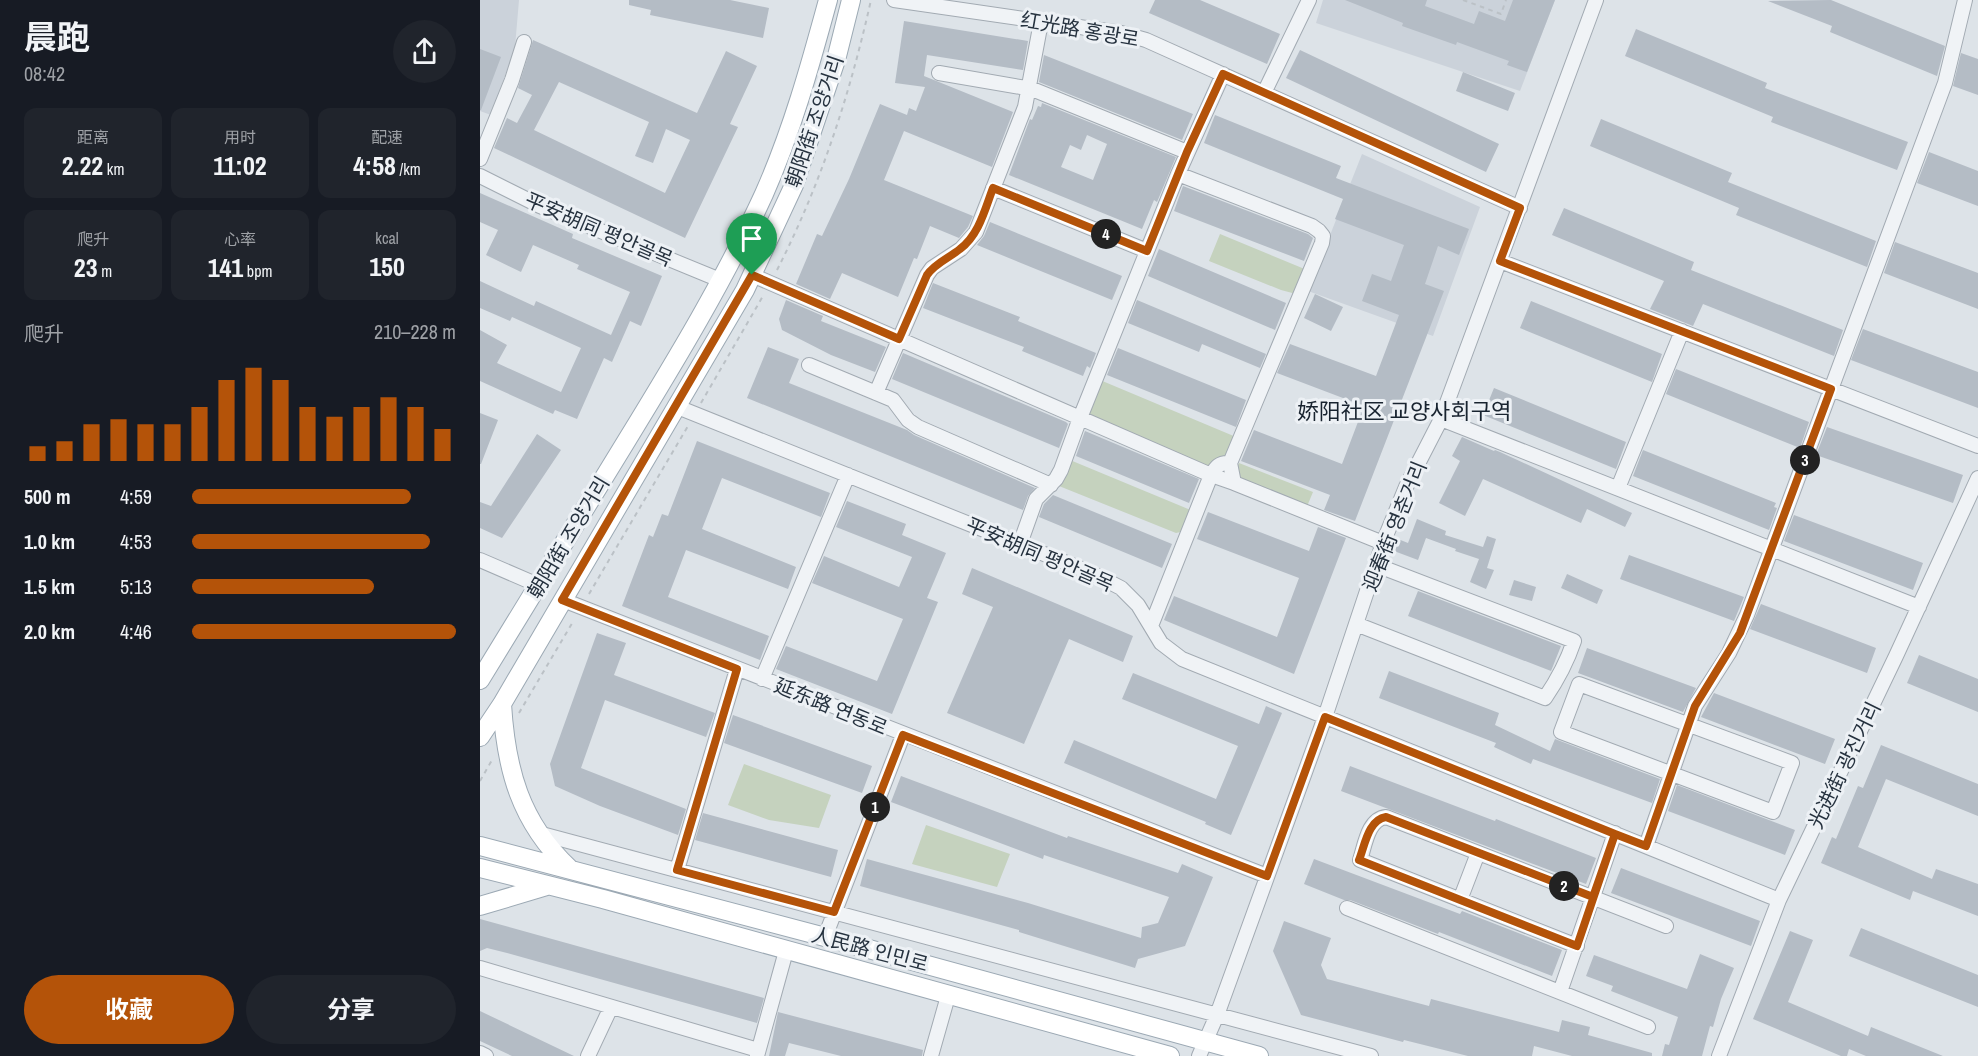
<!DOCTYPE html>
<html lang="zh">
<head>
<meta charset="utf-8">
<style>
  :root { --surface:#171b24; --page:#20242c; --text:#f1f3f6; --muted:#9ea1a6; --accent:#b45309 }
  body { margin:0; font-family:"Archivo Narrow","Noto Sans SC","Noto Sans KR",sans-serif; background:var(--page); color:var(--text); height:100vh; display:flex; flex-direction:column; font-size:22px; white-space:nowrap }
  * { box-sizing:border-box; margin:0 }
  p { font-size:20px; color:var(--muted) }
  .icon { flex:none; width:33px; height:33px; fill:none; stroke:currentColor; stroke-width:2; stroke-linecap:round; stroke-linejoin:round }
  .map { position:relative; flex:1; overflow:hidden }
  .side { display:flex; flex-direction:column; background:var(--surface); width:480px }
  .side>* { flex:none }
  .pin { position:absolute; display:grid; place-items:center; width:51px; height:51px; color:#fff; margin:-62px -26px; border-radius:50% 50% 50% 0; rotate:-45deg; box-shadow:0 0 6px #0007 }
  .pin .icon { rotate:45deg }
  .km { position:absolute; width:30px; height:30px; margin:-15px; border-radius:50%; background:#222; color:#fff; font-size:16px; line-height:30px; text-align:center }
  .round { display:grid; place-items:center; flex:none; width:63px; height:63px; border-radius:32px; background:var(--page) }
  .headline { display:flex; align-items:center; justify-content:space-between; height:102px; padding:0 24px }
  h1 { font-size:33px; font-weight:700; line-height:45px }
  .metrics { display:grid; grid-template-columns:repeat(3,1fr); gap:9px; height:102px; padding:6px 24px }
  .metrics div { display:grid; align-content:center; border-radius:12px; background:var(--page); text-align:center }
  .metrics b { font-size:26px; font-weight:700 }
  .metrics small { font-size:16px; font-weight:400 }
  .metrics p { font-size:16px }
  .chart { height:168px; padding:12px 24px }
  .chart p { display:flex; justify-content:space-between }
  .chart svg { width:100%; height:108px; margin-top:6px; stroke:var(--accent); stroke-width:6 }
  .primary-button { display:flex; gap:12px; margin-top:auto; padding:12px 24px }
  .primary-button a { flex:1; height:69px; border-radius:36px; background:var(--accent); color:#fff; font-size:24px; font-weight:700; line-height:69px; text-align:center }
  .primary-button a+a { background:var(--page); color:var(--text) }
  ul { padding:0 24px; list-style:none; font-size:20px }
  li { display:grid; grid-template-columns:96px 72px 1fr; align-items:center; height:45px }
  li i { height:15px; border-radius:8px; background:var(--accent) }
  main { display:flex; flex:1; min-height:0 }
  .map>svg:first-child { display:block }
  .built { fill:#cbd2da }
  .green { fill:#c5d2be }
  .building { fill:#b4bcc5; fill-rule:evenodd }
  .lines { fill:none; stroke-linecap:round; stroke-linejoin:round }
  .minor-casing { stroke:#a2aab2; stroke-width:16 }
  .major-casing { stroke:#9ca9b4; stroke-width:20 }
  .path { stroke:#bbc1c6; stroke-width:2; stroke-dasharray:4.5 4.5; stroke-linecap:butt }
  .minor { stroke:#f0f3f6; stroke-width:14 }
  .major { stroke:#fff; stroke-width:18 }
  .route-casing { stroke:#fff; stroke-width:12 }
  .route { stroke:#b45309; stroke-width:8 }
  .labels { text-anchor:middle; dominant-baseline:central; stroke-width:6; stroke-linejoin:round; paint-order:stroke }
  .street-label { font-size:20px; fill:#26323f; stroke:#edf1f5 }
  .quarter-label { font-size:22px; fill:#18232f; stroke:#edf1f5 }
</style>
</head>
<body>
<main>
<section class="side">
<div class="headline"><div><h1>晨跑</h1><p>08:42</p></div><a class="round"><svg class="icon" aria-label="share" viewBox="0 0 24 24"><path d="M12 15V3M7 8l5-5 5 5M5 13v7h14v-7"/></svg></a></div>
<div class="metrics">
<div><p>距离</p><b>2.22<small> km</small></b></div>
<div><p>用时</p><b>11:02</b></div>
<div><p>配速</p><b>4:58<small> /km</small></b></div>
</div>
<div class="metrics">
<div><p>爬升</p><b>23<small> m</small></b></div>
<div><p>心率</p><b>141<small> bpm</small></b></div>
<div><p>kcal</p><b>150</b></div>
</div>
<div class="chart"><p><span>爬升</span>210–228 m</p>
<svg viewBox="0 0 160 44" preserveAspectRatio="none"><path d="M5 44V38M15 44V36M25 44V29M35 44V27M45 44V29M55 44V29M65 44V22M75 44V11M85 44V6M95 44V11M105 44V22M115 44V26M125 44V22M135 44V18M145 44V22M155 44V31"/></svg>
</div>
<ul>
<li><b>500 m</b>4:59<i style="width:83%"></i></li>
<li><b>1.0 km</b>4:53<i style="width:90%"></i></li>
<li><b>1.5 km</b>5:13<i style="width:69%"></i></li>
<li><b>2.0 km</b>4:46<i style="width:100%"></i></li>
</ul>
<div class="primary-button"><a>收藏</a><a>分享</a></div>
</section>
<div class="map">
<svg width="1498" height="1056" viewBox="0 0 1498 1056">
  <rect width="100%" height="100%" fill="#dde3e8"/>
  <path class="built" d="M0 0H39L35 47 11 115 0 111Z
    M843 0H1075L1040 91 836 23Z
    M882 154 1000 207 953 336 828 291Z"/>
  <path class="green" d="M740 234 827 270 816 294 801 290 729 261Z
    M620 380 756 437 747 460 737 461 727 466 605 416Z
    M590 460 713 511 705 531 696 533 579 486Z
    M759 463 833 492 828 504 823 505 762 482 756 470Z
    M264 764 351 795 339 828 289 820 248 805Z
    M446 825 530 854 517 887 432 864Z"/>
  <path class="building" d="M149 0H250L289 8 283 38 170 15 171 10 149 5Z
    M675 0H720L800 34 787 64 669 13Z
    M865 0H947L945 6 994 24 999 11 1025 21 1033 0H1075L1047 72 1027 65 1029 61 977 42 976 45 922 26 923 23Z
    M1351 0 1465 46 1457 76 1350 32 1352 26 1288 1Z
    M424 21 548 41 543 70 447 55 444 76 533 112 512 167 424 131 404 180 493 216 488 227 479 238 450 226 437 259 434 258 418 297 362 273 350 299 316 284 337 234 342 236 369 179 400 104 427 115 429 108 436 111 445 87 415 83Z
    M1156 29 1287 83 1285 88 1428 142 1417 170 1291 122 1293 117 1145 56Z
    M53 40 217 113 246 51 277 66 250 124 258 127 205 238 14 148 27 118 37 123 52 95 38 88ZM79 82 169 122 155 156 173 163 186 129 210 140 185 193 54 130Z
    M0 49 21 57 1 110H0Z
    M820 50 1019 144 1006 172 806 78Z
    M1481 53 1498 59V95L1473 86Z
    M564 55 713 114 702 140 559 82Z
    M983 72 1035 93 1028 111 976 91Z
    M562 103 696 157 677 202 674 200 662 229 529 175 550 119 552 120 558 106 561 107ZM607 135 627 144 613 180 581 167 590 145 601 150Z
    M735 115 861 166 856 178 989 229 979 255 958 246 945 284 964 291 875 521 844 510 850 495 761 461 774 430 862 464 884 406 797 373 810 344 896 376 919 315 882 301 892 274 911 281 924 245 855 219 863 199 724 143Z
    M1121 119 1252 173 1248 182 1396 241 1387 267 1256 215 1259 208 1110 146Z
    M1449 152 1498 171V206L1437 183Z
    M703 186 828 234 833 238 824 261 694 211Z
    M0 193 93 234 92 238 182 276 161 326 150 321 132 362 124 358 97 419 75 410 73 414 0 381V330L27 345 17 363 81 392 101 348 32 317 30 321 0 308V281L54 306 56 301 131 335 150 292 97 269 99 265 53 245 41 272 6 255 18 230 0 222Z
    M1084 208 1214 262 1211 270 1363 330 1354 356 1223 304 1213 326 1170 309 1184 281 1072 235Z
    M510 222 642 276 632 300 497 245 504 236Z
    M1415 242 1498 273V309L1404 273Z
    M679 249 806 303 795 330 668 276Z
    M453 283 540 317 538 321 616 353 610 368 607 366 603 376 542 351 544 347 443 308Z
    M835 294 863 307 851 331 824 318Z
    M306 300 343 316 341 321 406 347 395 372 351 355 302 330 299 319Z
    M657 300 786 354 780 368 722 344 719 352 648 323Z
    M1051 301 1182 354 1172 382 1040 328Z
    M1383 329 1498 372V408L1371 360Z
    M288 347 319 359 309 383 427 430 434 435 555 488 548 496 543 510 267 398Z
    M638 348 766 400 756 427 627 375Z
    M423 353 586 422 588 424 579 448 412 379Z
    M1196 369 1329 422 1320 448 1186 394Z
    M1014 388 1146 442 1136 469 1003 415Z
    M0 413 18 420 1 464H0Z
    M1347 427 1483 475 1473 503 1336 455Z
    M605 431 719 479 709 503 596 456Z
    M57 434 81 450 22 538 0 528V502L11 506Z
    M982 437 1014 451 1015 450 1020 452 1152 513 1145 527 1107 509 1101 523 1003 479 985 516 959 503 980 461 972 456Z
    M217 441 350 493 341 517 242 478 222 529 316 567 308 589 206 550 188 597 289 636 280 660 142 606 169 535 173 537 182 514 188 516Z
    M1163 450 1296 503 1294 507 1297 508 1289 530 1153 476Z
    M573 495 692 544 682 568 559 517 564 504Z
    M367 501 426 524 422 535 466 553 447 598 458 602 412 714 296 669 306 646 397 681 423 619 332 583 344 556 419 587 432 557 356 527Z
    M728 512 829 551 838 527 866 538 814 674 684 620 694 596 797 637 819 578 717 539Z
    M1314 515 1443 563 1433 590 1304 541Z
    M937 519 966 531 965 535 1003 547 1007 536 1016 539 1007 568 1014 570 1006 589 990 582 999 559 975 551 976 549 946 538 938 560 914 551 918 539 928 543Z
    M1149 555 1264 597 1254 621 1140 579Z
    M492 568 653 636 643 662 589 639 544 744 467 713 513 607 482 594Z
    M1087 574 1123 590 1117 604 1081 588Z
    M1034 580 1056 587 1052 601 1029 595Z
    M938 591 1081 646 1071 671 928 616Z
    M1281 604 1396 648 1387 673 1270 629Z
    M117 633 146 643 134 675 235 713 226 737 125 700 101 768 206 809 198 835 120 806 75 786 70 764Z
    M1107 648 1216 688 1203 712 1098 673Z
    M1439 655 1498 679V712L1427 683Z
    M909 671 1019 713 1015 725 1070 751 1075 739 1180 779 1172 803 1053 759 1051 764 1014 747 1016 743 899 698Z
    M653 673 779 724 786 706 802 713 751 835 725 824 726 822 584 763 594 740 736 799 758 746 642 699Z
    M1234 693 1355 739 1345 764 1221 717Z
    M253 715 392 766 382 793 244 743Z
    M1401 745 1498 784V816L1406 779 1378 847 1452 879 1456 869 1498 884V916L1433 891 1430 900 1341 863 1352 837 1356 839 1378 786 1383 788Z
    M870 766 1015 821 1016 819 1116 858 1106 884 861 791Z
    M421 776 587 838 588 836 698 873 702 864 733 877 705 946 658 959 655 968 539 932V930L380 886 387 859 548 903 661 938 662 927 678 923 689 897 564 855 563 859 411 802Z
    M1197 785 1315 830 1305 855 1188 811Z
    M223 813 358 850 351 877 215 840Z
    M834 859 980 914 982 911 1082 950 1072 976 959 932 958 934 870 900H864L824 884Z
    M1141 868 1280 921 1271 946 1131 893Z
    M0 919 284 998 277 1023 27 953 7 948 0 951Z
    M804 921 851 938 841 965 847 979 949 1006 951 999 1079 1032 1082 1020 1110 1027 1108 1035 1172 1053V1056H1092L1054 1046 1052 1056H988L924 1040 923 1042 821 1015 793 951Z
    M1381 928 1498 975V1007L1369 956Z
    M1310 931 1333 940 1308 1002 1388 1036 1391 1027 1463 1056H1386L1369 1049 1367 1056H1361L1273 1019Z
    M1220 954 1254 968 1241 999 1233 1027 1230 1026 1222 1056H1182L1185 1044 1189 1045 1198 1017 1131 991 1133 986 1106 976 1114 955 1207 989Z
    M0 1011 94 1056H32L0 1041Z
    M298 1012 443 1050 442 1056H361L309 1043 305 1056H289Z"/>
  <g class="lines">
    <defs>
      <path id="minor" d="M414 0 641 33 666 40 1040 208
        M459 73 552 89 707 152
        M784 93 829 0
        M0 159 32 80 44 42
        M698 174 832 226 839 231 843 236 842 243 750 463 754 483 903 543
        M0 176 60 206 240 280
        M513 188 667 251
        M1020 261 1498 446
        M272 275 731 475 754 483
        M329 365 413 400 428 420 438 427 571 485
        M396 393 447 275 452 268 481 249 496 232 545 107 561 22
        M195 406 614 574 641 588 658 605 681 643 702 659 1299 900
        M961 419 1439 607
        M1138 488 1202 331
        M540 544 556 499 576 479 581 470 600 418 698 174 743 74
        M0 560 58 585
        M83 600 787 876
        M876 624 1065 698C1078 679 1087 662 1094 641L896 565
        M671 626 731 475C736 467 739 462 750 463
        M282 679 368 475
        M1099 684 1312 763 1293 812 1081 732Z
        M58 833 891 1056
        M1166 846 1215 706 1249 653 1267 615 1465 83 1485 0
        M197 870 257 669
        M980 900 998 853
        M867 908 1168 1027
        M345 937 423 735
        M1097 946 880 860C885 845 888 819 906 817L1186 926
        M0 968 278 1050
        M1080 992 1135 833
        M0 1053 6 1056
        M108 1056 131 1007
        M277 1056 306 951
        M451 1056 468 996
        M719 1056 737 1015 845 717 903 543 926 487 961 419 1116 0
        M1239 1056 1299 900 1416 656 1498 478"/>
      <path id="major" d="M0 680C49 600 98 520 147 440 196 360 245 279 284 194 312 131 330 66 348 0
        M22 704C26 769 40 822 89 868
        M0 737 22 704 265 290 314 185 356 60 371 0
        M0 846 345 937 779 1056
        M0 868 123 899 690 1056
        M0 906 67 886"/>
    </defs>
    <use href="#minor" class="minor-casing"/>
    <use href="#major" class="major-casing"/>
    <path class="path" d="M983 0 1021 14 1026 0
      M297 270C341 184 370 94 391 0
      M221 403 283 296
      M109 594 208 426
      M39 713 94 620
      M0 781 12 760"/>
    <use href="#minor" class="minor"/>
    <use href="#major" class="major"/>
  </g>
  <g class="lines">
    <defs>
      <path id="route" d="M272 275 82 600 257 669 197 870 354 912 423 735 787 876 845 717 1135 834 1113 897 906 817C888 820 885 845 879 860L1097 946 1135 834 1166 846 1215 706 1260 633 1351 389 1020 261 1040 208 743 74 707 152 667 251 513 188C505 209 499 235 480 249 469 258 455 263 447 275L419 339 272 275"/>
    </defs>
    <use href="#route" class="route-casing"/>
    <use href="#route" class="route"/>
  </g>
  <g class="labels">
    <g class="street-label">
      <text transform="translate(600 29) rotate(10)">红光路 홍광로</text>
      <text transform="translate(334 121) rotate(-71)">朝阳街 조양거리</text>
      <text transform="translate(119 229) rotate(23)">平安胡同 평안골목</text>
      <text transform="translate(914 526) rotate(-68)">迎春街 영춘거리</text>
      <text transform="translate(88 537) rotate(-59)">朝阳街 조양거리</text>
      <text transform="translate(560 554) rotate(23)">平安胡同 평안골목</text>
      <text transform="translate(351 706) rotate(22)">延东路 연동로</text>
      <text transform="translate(1364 765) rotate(-64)">光进街 광진거리</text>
      <text transform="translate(390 949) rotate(15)">人民路 인민로</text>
    </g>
    <g class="quarter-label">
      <text x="924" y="411">娇阳社区 교양사회구역</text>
    </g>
  </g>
</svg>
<div class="pin" style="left:272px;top:275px;background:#1e9e55"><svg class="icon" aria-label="arrive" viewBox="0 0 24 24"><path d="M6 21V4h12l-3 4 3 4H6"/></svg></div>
<b class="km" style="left:395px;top:807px">1</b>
<b class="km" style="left:1084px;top:886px">2</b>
<b class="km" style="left:1325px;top:460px">3</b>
<b class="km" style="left:626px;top:234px">4</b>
</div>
</main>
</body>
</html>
